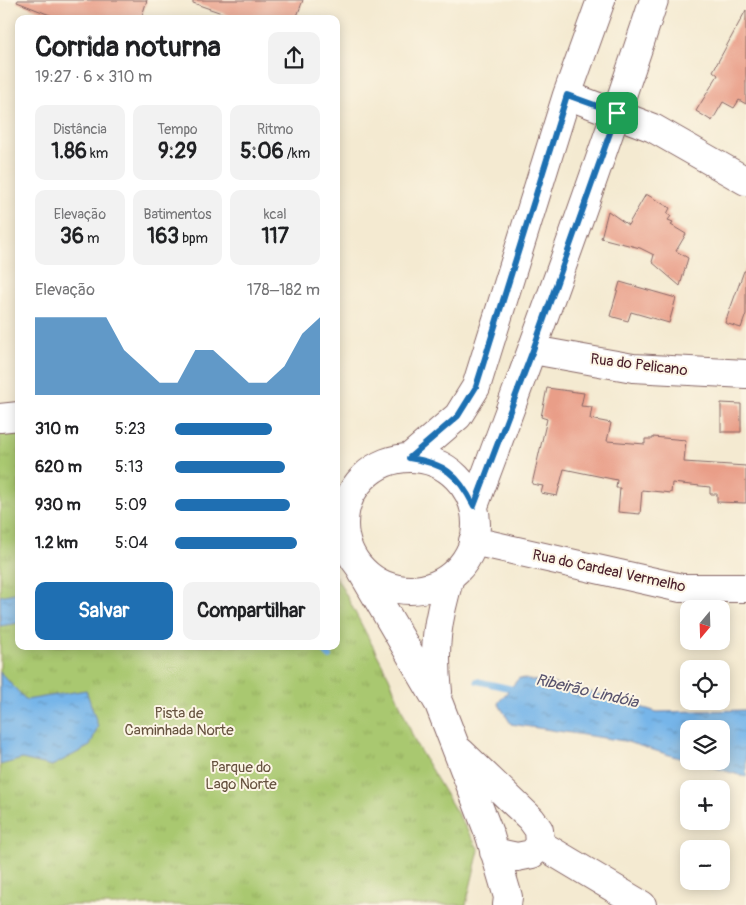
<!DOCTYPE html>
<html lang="pt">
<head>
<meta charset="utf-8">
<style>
  :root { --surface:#fff; --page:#f2f2f2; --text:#202124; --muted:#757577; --accent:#1f6fb2 }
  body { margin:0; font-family:Pangolin,sans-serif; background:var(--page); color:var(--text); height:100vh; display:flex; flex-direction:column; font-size:19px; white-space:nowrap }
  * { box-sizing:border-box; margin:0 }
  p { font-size:16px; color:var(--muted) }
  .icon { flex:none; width:28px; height:28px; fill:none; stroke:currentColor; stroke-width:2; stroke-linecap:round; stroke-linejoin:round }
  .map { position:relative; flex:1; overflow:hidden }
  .details { position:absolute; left:15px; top:15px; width:325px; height:635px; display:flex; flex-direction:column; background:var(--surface); border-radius:10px; box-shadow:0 2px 12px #0003 }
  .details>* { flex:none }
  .needle { width:32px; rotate:199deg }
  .tools { position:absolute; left:680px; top:600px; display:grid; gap:10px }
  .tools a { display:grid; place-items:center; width:50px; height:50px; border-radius:10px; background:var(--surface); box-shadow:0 2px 12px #0003; font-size:25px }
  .pin { position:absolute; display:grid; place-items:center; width:42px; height:42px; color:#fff; margin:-21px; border-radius:10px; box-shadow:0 2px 8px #0006 }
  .round { display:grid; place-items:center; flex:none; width:52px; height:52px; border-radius:10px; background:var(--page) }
  .head { display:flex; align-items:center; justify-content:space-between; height:85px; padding:0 20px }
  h1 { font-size:28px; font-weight:700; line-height:38px }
  .metrics { display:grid; grid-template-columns:repeat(3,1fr); gap:8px; height:85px; padding:5px 20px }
  .metrics div { display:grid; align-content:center; border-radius:10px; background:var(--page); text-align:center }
  .metrics b { font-size:21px; font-weight:700 }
  .metrics small { font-size:14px; font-weight:400 }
  .metrics p { font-size:14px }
  .chart { height:140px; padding:10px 20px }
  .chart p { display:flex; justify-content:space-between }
  .chart svg { width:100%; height:90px; margin-top:5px; fill:var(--accent); opacity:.7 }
  .action { display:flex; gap:10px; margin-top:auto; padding:10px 20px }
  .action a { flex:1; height:58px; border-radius:10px; background:var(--accent); color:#fff; font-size:20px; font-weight:700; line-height:58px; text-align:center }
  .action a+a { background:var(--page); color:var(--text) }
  ul { padding:0 20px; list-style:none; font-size:16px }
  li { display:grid; grid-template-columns:80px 60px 1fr; align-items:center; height:38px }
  li i { height:12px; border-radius:6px; background:var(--accent) }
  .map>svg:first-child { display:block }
  .grass { fill:url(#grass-tufts); stroke:#7a744d }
  .water { fill:url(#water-ripples); stroke:#606a8a }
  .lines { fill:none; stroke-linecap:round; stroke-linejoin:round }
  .stream { stroke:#76b5e9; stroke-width:6 }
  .building { fill:#e99e88 }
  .minor-casing { stroke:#866665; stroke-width:30 }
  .minor { stroke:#fff; stroke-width:28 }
  .route-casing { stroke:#fff; stroke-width:10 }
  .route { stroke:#1f6fb2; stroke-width:6 }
  .labels { text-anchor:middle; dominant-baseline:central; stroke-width:4; stroke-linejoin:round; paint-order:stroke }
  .street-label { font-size:15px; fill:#4a1f2b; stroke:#fcf5e5 }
  .park-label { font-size:15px; fill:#66523f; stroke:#fcf5e5 }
  .water-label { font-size:16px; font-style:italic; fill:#59546e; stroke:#fcf5e5 }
</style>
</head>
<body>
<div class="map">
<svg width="746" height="905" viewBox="0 0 746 905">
  <defs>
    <pattern id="grass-tufts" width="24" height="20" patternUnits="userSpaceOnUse" patternTransform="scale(1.25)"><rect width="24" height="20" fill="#a9c86f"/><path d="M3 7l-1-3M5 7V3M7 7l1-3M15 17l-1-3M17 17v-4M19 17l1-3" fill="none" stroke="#93ab60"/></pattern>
    <pattern id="water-ripples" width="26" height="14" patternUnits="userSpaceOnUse" patternTransform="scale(1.25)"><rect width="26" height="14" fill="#76b5e9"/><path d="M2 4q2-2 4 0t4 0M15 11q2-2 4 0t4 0" fill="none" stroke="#6393bd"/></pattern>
  </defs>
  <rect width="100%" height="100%" fill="#fcf5e5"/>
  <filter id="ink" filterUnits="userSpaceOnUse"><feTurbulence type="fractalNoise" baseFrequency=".02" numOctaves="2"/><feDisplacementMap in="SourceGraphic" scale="10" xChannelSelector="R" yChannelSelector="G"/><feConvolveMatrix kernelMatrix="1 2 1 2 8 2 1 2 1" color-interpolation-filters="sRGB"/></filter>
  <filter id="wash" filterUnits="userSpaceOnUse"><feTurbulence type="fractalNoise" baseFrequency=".0096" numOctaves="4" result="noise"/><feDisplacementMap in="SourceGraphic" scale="20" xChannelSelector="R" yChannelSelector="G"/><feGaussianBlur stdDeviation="1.12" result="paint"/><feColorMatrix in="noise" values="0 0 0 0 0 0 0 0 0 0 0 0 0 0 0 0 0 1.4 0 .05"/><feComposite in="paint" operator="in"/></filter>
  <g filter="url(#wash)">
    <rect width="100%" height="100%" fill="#f4ead1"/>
    <path class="grass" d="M0 434H19V646H336V576L389 677 416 744 479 850 466 905H0Z"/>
    <path class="water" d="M19 592V623L0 626V596Z
      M0 672 26 700 86 690 98 726 90 746 52 766 22 759 0 765Z
      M519 678 578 688 657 712 746 710V777L691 761H721V729H689V761L624 741 511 724 498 703Z"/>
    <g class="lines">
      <path class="stream" d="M319 646 330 657
        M477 681 517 690"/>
    </g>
    <g id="blocks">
      <path class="building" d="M18 0H147L141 19H60L17 2Z
        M193 0H303L296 19H239L193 3Z
        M746 10V104L739 100 734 108 723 102 712 121 696 111 718 75 713 71Z
        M646 194 670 208 667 214 671 216 668 220 673 222 671 225 686 234 676 251 688 258 680 286 652 262 654 255 640 248 601 238 608 211 628 225Z
        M744 271H746V314L741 328 725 323Z
        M620 282 676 298 669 323 631 312 628 321 610 316Z
        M547 388 584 393 581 406 592 407 590 419 611 423 607 441 645 444V439H653V437L686 440 684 462 746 466V503L717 502V494H710V487L672 483 671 493 642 490 640 514 618 512 620 488H616L617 480 564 469 557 496 541 493 543 486 532 484 547 419 541 417Z
        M721 403 741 404V432H721Z"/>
    </g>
  </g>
  <g filter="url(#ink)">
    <use href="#blocks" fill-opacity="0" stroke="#866665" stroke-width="1"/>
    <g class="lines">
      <defs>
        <path id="minor" d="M567 95 653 128 746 181
          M533 350 633 368 746 374
          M0 418 19 416
          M409 458 458 416 476 387 567 95 601 0
          M344 524a66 66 0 1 1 132 0a66 66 0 1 1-132 0Z
          M474 506C537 338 598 170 654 0
          M473 541 681 588H746
          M362 572 439 704 490 836 508 897 507 905
          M438 692C433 648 437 620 450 577
          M461 752 531 819 539 830 540 844 532 854 517 857 494 852
          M540 844 642 905"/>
      </defs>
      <use href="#minor" class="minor-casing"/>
      <use href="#minor" class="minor"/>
    </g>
  </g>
  <g class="lines" filter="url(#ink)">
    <defs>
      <path id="route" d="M567 95 617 113 533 350 474 506C458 474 444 463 409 458L458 416 476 387Z"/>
    </defs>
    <use href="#route" class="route-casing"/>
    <use href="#route" class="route"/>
  </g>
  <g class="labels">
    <g class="street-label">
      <text transform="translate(639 365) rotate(7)">Rua do Pelicano</text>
      <text transform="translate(609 571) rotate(12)">Rua do Cardeal Vermelho</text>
    </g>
    <g class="park-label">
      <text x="179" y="713">Pista de<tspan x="179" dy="17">Caminhada Norte</tspan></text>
      <text x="241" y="767">Parque do<tspan x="241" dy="17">Lago Norte</tspan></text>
    </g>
    <g class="water-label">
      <text transform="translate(587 691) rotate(13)">Ribeirão Lindóia</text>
    </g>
  </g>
</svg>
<div class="tools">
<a><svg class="needle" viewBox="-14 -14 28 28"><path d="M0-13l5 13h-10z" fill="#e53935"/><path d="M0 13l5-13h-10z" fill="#757577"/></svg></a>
<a><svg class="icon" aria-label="locate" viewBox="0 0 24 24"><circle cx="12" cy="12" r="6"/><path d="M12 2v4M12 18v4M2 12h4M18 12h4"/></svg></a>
<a><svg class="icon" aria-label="layers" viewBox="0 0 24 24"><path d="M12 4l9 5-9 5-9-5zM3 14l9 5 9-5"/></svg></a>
<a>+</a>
<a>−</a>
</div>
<div class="pin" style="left:617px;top:113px;background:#1e9e55"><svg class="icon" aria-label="arrive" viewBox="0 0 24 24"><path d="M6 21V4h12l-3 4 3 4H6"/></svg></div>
<section class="details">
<div class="head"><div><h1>Corrida noturna</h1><p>19:27 · 6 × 310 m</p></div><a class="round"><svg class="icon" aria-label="share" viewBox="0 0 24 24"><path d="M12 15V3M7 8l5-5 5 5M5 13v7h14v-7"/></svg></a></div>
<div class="metrics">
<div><p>Distância</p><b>1.86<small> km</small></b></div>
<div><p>Tempo</p><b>9:29</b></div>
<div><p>Ritmo</p><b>5:06<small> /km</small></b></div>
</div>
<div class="metrics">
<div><p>Elevação</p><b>36<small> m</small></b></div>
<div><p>Batimentos</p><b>163<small> bpm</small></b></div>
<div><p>kcal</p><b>117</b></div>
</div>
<div class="chart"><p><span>Elevação</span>178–182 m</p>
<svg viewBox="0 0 160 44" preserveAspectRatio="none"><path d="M0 44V6L10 6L20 6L30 6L40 6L50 22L60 30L70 38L80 38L90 22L100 22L110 30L120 38L130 38L140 30L150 14L160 6V44z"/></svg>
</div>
<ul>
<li><b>310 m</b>5:23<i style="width:67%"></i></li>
<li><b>620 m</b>5:13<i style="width:76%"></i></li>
<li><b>930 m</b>5:09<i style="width:79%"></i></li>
<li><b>1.2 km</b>5:04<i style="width:84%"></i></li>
</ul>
<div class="action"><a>Salvar</a><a>Compartilhar</a></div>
</section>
</div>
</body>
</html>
